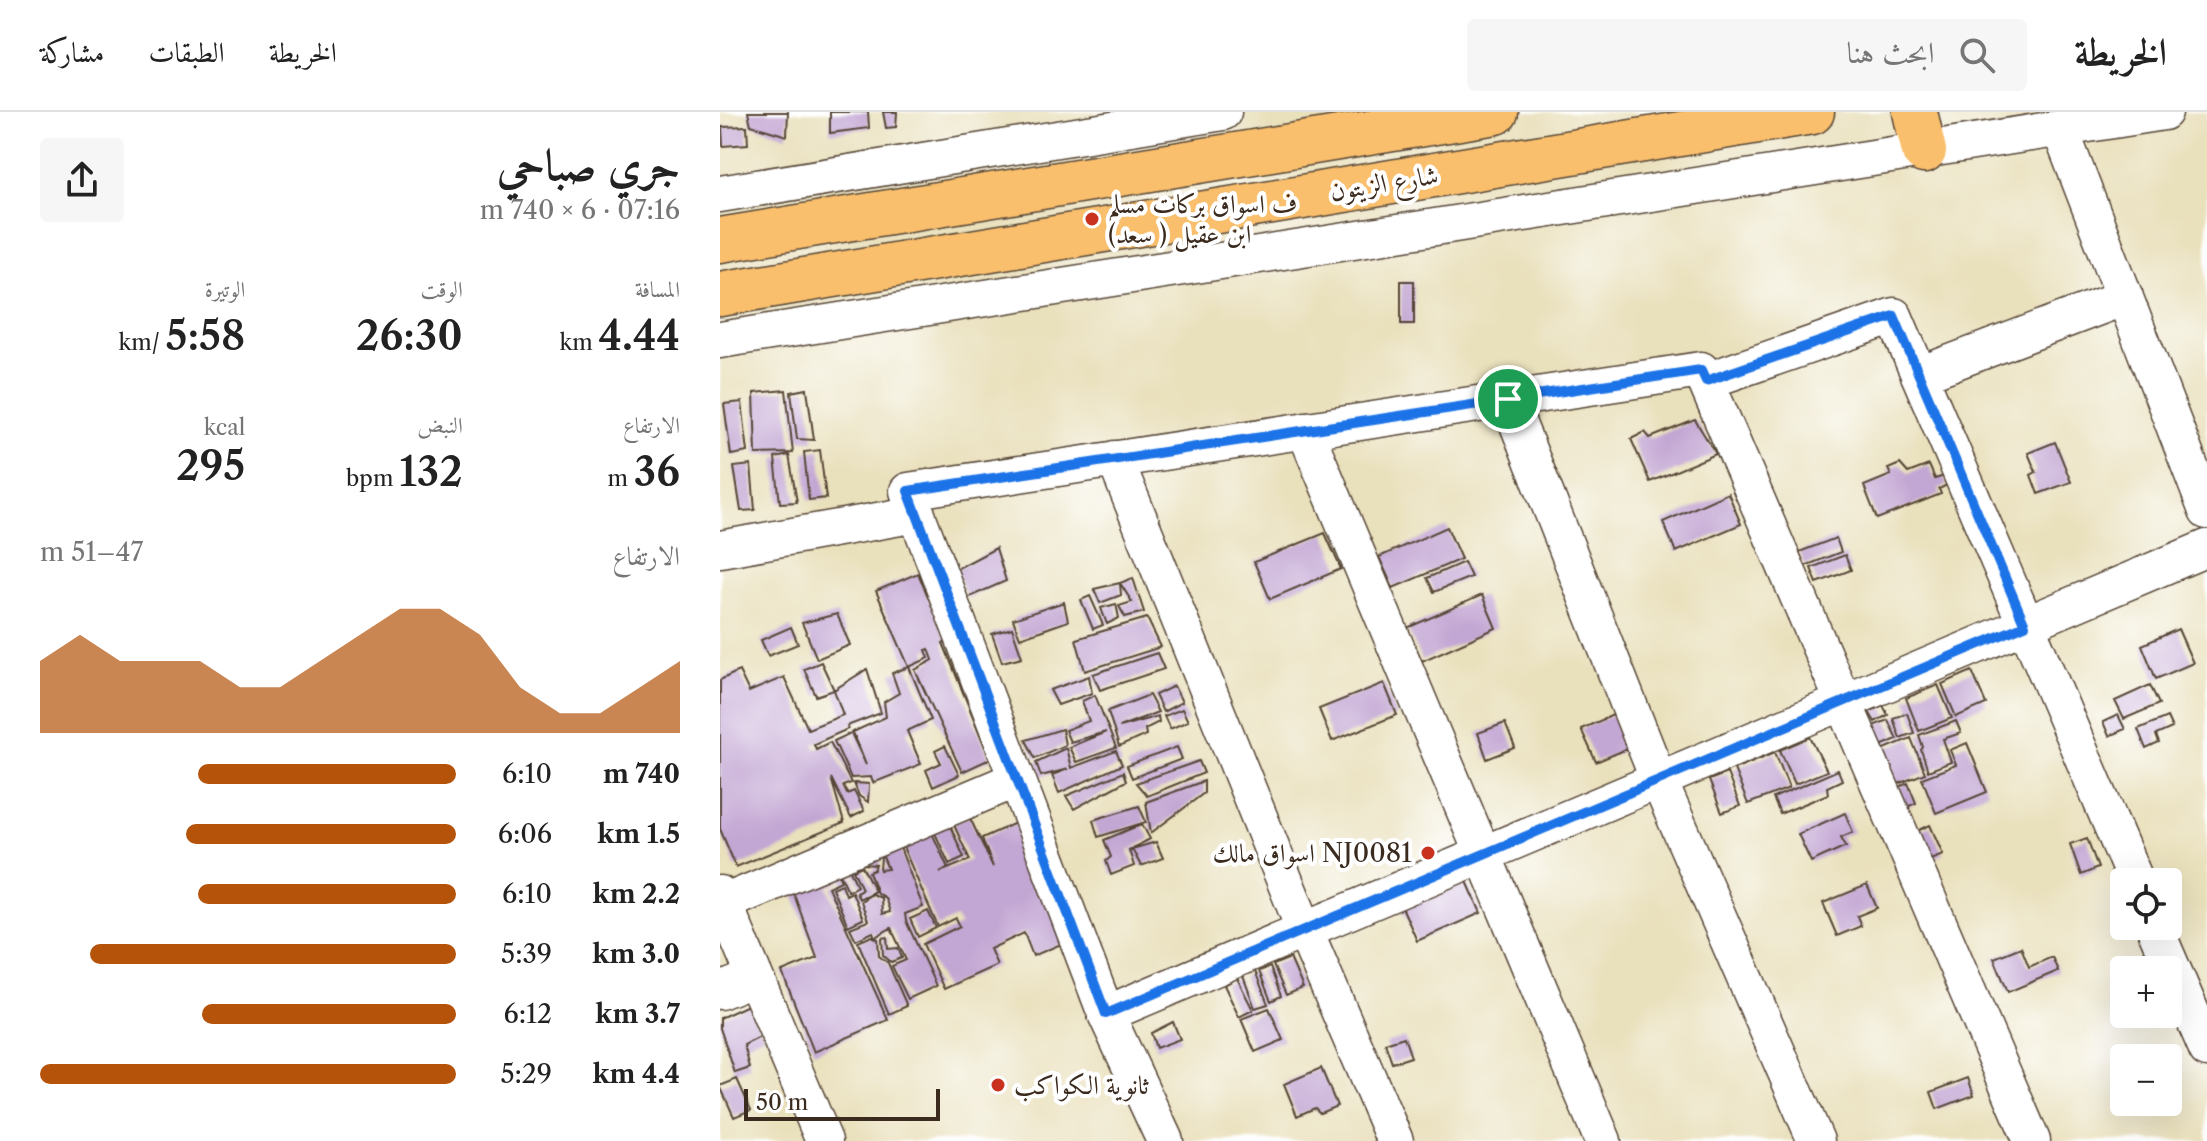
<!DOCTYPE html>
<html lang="ar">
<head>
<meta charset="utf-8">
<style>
  :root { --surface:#fff; --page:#f6f6f6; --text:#222; --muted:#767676; --line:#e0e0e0; --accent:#b45309 }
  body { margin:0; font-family:"Libre Caslon Text",Amiri,serif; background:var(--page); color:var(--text); direction:rtl; height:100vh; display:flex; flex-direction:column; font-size:30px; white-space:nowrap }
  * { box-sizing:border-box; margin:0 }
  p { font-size:26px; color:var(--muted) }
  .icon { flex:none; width:44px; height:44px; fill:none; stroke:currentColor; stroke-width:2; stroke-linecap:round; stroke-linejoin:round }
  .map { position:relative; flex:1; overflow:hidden; direction:ltr }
  .drawer { display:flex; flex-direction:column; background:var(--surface); width:720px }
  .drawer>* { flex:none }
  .tools { position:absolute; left:1390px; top:756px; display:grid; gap:16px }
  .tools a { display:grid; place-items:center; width:72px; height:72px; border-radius:8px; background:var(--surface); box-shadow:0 8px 32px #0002; font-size:40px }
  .scale { position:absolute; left:24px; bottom:20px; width:196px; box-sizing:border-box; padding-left:8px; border:4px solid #3b2a1e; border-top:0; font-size:22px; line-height:28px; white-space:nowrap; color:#3b2a1e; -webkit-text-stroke:6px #fff; paint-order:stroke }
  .pin { position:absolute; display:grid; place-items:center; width:68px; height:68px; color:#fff; margin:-34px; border:4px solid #fff; border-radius:50%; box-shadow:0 2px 8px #0007 }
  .round { display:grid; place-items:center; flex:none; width:84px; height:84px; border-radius:8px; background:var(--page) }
  .overview { display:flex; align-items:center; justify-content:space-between; height:136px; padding:0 40px }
  h1 { font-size:44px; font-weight:600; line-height:60px }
  .metrics { display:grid; grid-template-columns:repeat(3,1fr); gap:12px; height:136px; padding:8px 40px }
  .metrics div { display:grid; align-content:center }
  .metrics b { font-size:40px; font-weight:600 }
  .metrics small { font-size:22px; font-weight:400 }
  .metrics p { font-size:22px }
  .chart { height:224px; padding:16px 40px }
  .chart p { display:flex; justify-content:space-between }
  .chart svg { width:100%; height:144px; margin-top:8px; fill:var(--accent); opacity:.7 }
  ul { padding:0 40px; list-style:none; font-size:26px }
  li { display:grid; grid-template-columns:128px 96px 1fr; align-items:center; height:60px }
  li i { height:20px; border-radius:10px; background:var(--accent) }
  header { display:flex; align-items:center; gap:48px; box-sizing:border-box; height:112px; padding:0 40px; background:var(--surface); border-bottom:2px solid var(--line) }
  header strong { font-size:38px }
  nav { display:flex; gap:44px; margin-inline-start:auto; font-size:28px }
  .search { width:560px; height:72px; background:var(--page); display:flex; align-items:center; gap:20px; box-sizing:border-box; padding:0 28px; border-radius:8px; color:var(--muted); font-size:30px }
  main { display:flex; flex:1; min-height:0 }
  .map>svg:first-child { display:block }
  .building { fill:#c2a6d3 }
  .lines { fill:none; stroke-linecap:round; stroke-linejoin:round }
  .minor-casing { stroke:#554536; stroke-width:39 }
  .major-casing { stroke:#554536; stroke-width:47 }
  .minor { stroke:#fff; stroke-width:36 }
  .major { stroke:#f9bf6d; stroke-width:44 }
  .route-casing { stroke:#fff; stroke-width:16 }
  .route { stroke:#1a73e8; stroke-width:10 }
  .poi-dot { fill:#c8321e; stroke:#fff; stroke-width:3 }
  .labels { text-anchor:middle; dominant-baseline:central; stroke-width:8; stroke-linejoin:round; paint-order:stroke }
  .street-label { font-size:26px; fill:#3b2a1e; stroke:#fff }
  .poi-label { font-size:26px; fill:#3b2a1e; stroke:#fff; text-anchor:start }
</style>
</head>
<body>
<header>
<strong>الخريطة</strong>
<div class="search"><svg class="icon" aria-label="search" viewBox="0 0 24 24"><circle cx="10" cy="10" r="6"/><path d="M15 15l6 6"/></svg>ابحث هنا</div>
<nav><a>الخريطة</a><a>الطبقات</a><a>مشاركة</a></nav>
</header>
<main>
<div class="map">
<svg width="1487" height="1029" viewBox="0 0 1487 1029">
  <rect width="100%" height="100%" fill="#fff"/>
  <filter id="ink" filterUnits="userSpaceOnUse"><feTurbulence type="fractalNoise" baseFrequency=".0125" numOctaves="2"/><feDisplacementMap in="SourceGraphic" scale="16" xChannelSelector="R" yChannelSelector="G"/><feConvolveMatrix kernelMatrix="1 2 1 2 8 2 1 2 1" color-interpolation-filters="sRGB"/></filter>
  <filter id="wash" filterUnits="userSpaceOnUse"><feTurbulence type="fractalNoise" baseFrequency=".006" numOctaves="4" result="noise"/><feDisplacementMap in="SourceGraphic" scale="32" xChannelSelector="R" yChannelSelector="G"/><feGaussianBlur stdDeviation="1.8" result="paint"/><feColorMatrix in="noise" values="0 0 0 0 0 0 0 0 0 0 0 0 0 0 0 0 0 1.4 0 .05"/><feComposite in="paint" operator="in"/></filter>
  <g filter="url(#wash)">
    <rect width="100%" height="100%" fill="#e9e0bc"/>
    <g id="blocks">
      <path class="building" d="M28 0H68L67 24 31 13Z
        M110 0H148L149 16 110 21Z
        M163 0H177L176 15 166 16Z
        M27 14 28 32 3 34 2 15Z
        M681 169H694V212H681Z
        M87 277 94 328 77 327 71 280Z
        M66 278 73 341 36 342 34 281Z
        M22 290 28 340 11 343 4 292Z
        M975 308 996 342 930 370 911 327 925 320 930 326Z
        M1335 330 1351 370 1318 382 1311 363 1316 360 1308 341Z
        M100 338 106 386 89 388 84 340Z
        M69 343 77 390 60 391 55 346Z
        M1180 352 1188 361 1209 353 1215 367 1224 364 1227 373 1219 377 1221 382 1157 407 1144 374 1171 363 1168 357Z
        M31 353 35 398 21 399 14 355Z
        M1008 381 1021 412 956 440 943 410Z
        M727 415 741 447 673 476 659 445Z
        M605 421 621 457 550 487 534 450Z
        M1116 426 1121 440 1085 454 1079 440Z
        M276 436 286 469 247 486 236 457Z
        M1125 443 1131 458 1097 471 1091 456Z
        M744 450 751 465 714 480 707 466Z
        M198 461 227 529 223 531 270 647 242 660 195 558 213 548 209 537 206 538 209 546 189 555 156 479Z
        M413 466 424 500 405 505 399 494 412 490 400 471Z
        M400 471 401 483 380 491 374 477Z
        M762 483 776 516 702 549 687 516Z
        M370 484 383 513 373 517 361 488Z
        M344 490 348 509 300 526 293 507Z
        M396 492 399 506 387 512 381 496Z
        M117 502 130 533 97 547 82 511Z
        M427 506 441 535 365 559 356 527Z
        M71 515 78 532 48 544 41 528Z
        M292 516 302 545 282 550 272 522Z
        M1458 517 1473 551 1436 567 1422 533Z
        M437 541 444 557 380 578 373 562Z
        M101 550 114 578 96 584 84 557Z
        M189 555 211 608 187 619 201 652 153 671 151 665 131 666 114 629 131 621 146 653 133 620 166 605 164 590 179 581 172 561Z
        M147 557 161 601 127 614 128 617 94 632 96 637 110 630 131 671 123 674 127 682 134 679 144 699 131 706 111 666 124 711 16 755 0 717V568L19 559 29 580 64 565 88 617 123 603 114 578Z
        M1252 559 1266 592 1236 605 1222 572Z
        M369 564 372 581 338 593 330 578Z
        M664 571 677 603 612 629 599 597Z
        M1218 573 1232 606 1199 619 1186 586Z
        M1430 573 1439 592 1404 607 1395 589Z
        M454 574 462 590 443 600 435 583Z
        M375 583 396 636 356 650 349 635 386 620 350 630 345 618 369 609 362 589Z
        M429 583 438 600 399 615 438 604 439 610 425 617 426 623 399 635 388 599Z
        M1163 593 1168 603 1155 610 1149 600Z
        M462 597 468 609 450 617 444 604Z
        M1187 601 1194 621 1180 626 1173 606Z
        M893 603 909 636 876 650 861 617Z
        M1398 603 1405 617 1389 624 1383 610Z
        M1447 605 1452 616 1436 623 1439 631 1426 637 1418 617Z
        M1168 608 1177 627 1161 634 1153 614Z
        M1236 609 1241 621 1223 627 1231 650 1208 659 1201 638 1203 635 1199 623Z
        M785 611 795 636 767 647 758 621Z
        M342 617 345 633 315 646 306 628Z
        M1090 625 1107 659 1075 672 1060 638Z
        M1191 626 1205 661 1176 673 1162 638Z
        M1247 631 1267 680 1216 701 1202 666 1236 653 1230 638Z
        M225 634 239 663 213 675 206 658 221 651 215 639Z
        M457 635 462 647 412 666 407 654Z
        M346 636 351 656 396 639 402 653 339 681 332 663 348 657 321 664 316 650Z
        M1055 640 1069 676 1028 692 1014 657Z
        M479 649 484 661 427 684 416 671Z
        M1118 658 1122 668 1107 675 1108 682 1060 702 1053 686Z
        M403 660 406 669 354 697 346 684Z
        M1007 661 1020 694 1002 701 989 668Z
        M484 669V681L431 721 426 690Z
        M134 671 149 672 148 690 139 684Z
        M1188 671 1196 691 1183 697 1174 677Z
        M419 694 426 710 378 725 373 708Z
        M1125 701 1133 720 1121 725 1126 734 1091 750 1078 722Z
        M249 704 273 755 262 726 302 708 353 827 313 844 304 821 270 837 277 853 224 877 203 832 240 814 236 806 218 815 179 726 208 712 228 756 220 760 250 748 233 711Z
        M226 705 244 745 229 752 211 712Z
        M422 712 430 727 409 738 414 754 391 763 386 749 391 745 384 728Z
        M1210 713 1223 742 1208 748 1195 720Z
        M1367 726 1378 756 1361 763 1350 732Z
        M177 728 203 795 185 802 186 809 216 874 188 887 172 854 186 848 171 816 155 825 153 820 136 828 130 816 148 809 141 789 152 782 161 786 162 802 170 800 165 786 157 781 149 760 154 758 156 753 142 752 129 756 137 774 128 779 116 753 159 745H161L160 758 168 757 159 735Z
        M436 730 443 746 421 754 412 737Z
        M114 754 121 769 108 775 168 908 94 940 62 860 97 846 71 774Z
        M142 754 155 779 139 787 136 780 142 777 133 758Z
        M746 767 761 801 697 829 682 795Z
        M122 772 126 783 132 780 143 807 128 814 112 776Z
        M1147 773 1157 796 1137 804 1141 814 1117 824 1103 791Z
        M208 799 216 816 198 825 190 807Z
        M152 824 158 827 159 844 168 851 187 894 169 902 138 830Z
        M167 825 168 837 178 836 182 846 171 850 163 843 162 826Z
        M1301 835 1309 855 1332 845 1338 859 1288 880 1274 846Z
        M570 846 583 876 566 883 553 853Z
        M550 855 561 884 551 889 539 859Z
        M535 859 548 892 535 896 523 864Z
        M517 866 533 898 519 905 504 873Z
        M28 893 44 923 24 933 30 956 15 961 0 916V906Z
        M549 896 563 928 535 940 521 907Z
        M453 910 460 927 436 936 431 921Z
        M684 925 691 945 672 951 665 931Z
        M601 956 617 994 600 1001 595 996 577 1004 564 972Z
        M1248 966 1254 983 1217 997 1211 980Z
        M17 967 31 998 14 1005 0 974Z"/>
    </g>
  </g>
  <g filter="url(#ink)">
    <use href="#blocks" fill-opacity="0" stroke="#554536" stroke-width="2"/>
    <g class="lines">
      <defs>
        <path id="minor" d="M1340 17 1487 399
          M0 82 503 0
          M0 228 1444 0
          M1199 263 1405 185
          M986 269 1174 204 1416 770
          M788 287 939 669 1096 1029
          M585 318 883 1029
          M395 347 585 819 675 1029
          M0 437 197 402
          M0 782 104 1029
          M4 791 297 667
          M1434 814 1487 937
          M0 879 35 865
          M386 902 1487 436
          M445 1029 386 902 188 379 981 258 1312 1029"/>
        <path id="major" d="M1195 0 1204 39
          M0 128 776 0
          M0 182 1092 0"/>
      </defs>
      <use href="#minor" class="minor-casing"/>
      <use href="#major" class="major-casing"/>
      <use href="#minor" class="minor"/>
      <use href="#major" class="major"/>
    </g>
  </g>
  <g class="lines" filter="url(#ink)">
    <defs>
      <path id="route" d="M1174 204 1305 513 386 902 188 379 981 258 986 269Z"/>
    </defs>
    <use href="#route" class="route-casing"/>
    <use href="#route" class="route"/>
  </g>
  <g class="poi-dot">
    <circle cx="372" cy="107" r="8"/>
    <circle cx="708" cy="741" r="8"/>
    <circle cx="278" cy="973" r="8"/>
  </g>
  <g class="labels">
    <g class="street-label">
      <text transform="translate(664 71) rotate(-9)">شارع الزيتون</text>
    </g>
    <g class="poi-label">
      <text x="388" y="92">ف اسواق بركات مسلم<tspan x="388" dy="30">ابن عقيل ( سعد)</tspan></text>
      <text x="692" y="741" text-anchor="end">اسواق مالك NJ0081</text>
      <text x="294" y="973">ثانوية الكواكب</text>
    </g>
  </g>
</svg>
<div class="tools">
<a><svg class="icon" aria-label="locate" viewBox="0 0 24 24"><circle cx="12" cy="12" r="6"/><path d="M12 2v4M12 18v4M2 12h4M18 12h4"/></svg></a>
<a>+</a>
<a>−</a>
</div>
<div class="scale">50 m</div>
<div class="pin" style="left:788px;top:287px;background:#1e9e55"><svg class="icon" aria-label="arrive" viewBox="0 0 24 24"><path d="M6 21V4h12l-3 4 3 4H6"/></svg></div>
</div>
<section class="drawer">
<div class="overview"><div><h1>جري صباحي</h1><p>07:16 · 6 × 740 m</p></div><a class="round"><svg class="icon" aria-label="share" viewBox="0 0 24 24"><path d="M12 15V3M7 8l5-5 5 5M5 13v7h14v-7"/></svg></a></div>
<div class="metrics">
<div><p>المسافة</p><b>4.44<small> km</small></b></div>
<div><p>الوقت</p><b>26:30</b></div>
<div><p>الوتيرة</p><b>5:58<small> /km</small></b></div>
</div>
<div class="metrics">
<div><p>الارتفاع</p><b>36<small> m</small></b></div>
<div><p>النبض</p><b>132<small> bpm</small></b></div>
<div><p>kcal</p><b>295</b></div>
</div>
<div class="chart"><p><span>الارتفاع</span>47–51 m</p>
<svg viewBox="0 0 160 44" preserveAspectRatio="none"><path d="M0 44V22L10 14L20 22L30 22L40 22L50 30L60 30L70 22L80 14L90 6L100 6L110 14L120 30L130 38L140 38L150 30L160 22V44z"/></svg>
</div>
<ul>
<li><b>740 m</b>6:10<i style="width:62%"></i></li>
<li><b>1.5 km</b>6:06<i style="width:65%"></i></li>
<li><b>2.2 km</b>6:10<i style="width:62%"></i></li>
<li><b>3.0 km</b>5:39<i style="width:88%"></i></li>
<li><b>3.7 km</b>6:12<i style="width:61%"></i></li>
<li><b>4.4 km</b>5:29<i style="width:100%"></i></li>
</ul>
</section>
</main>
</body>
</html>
